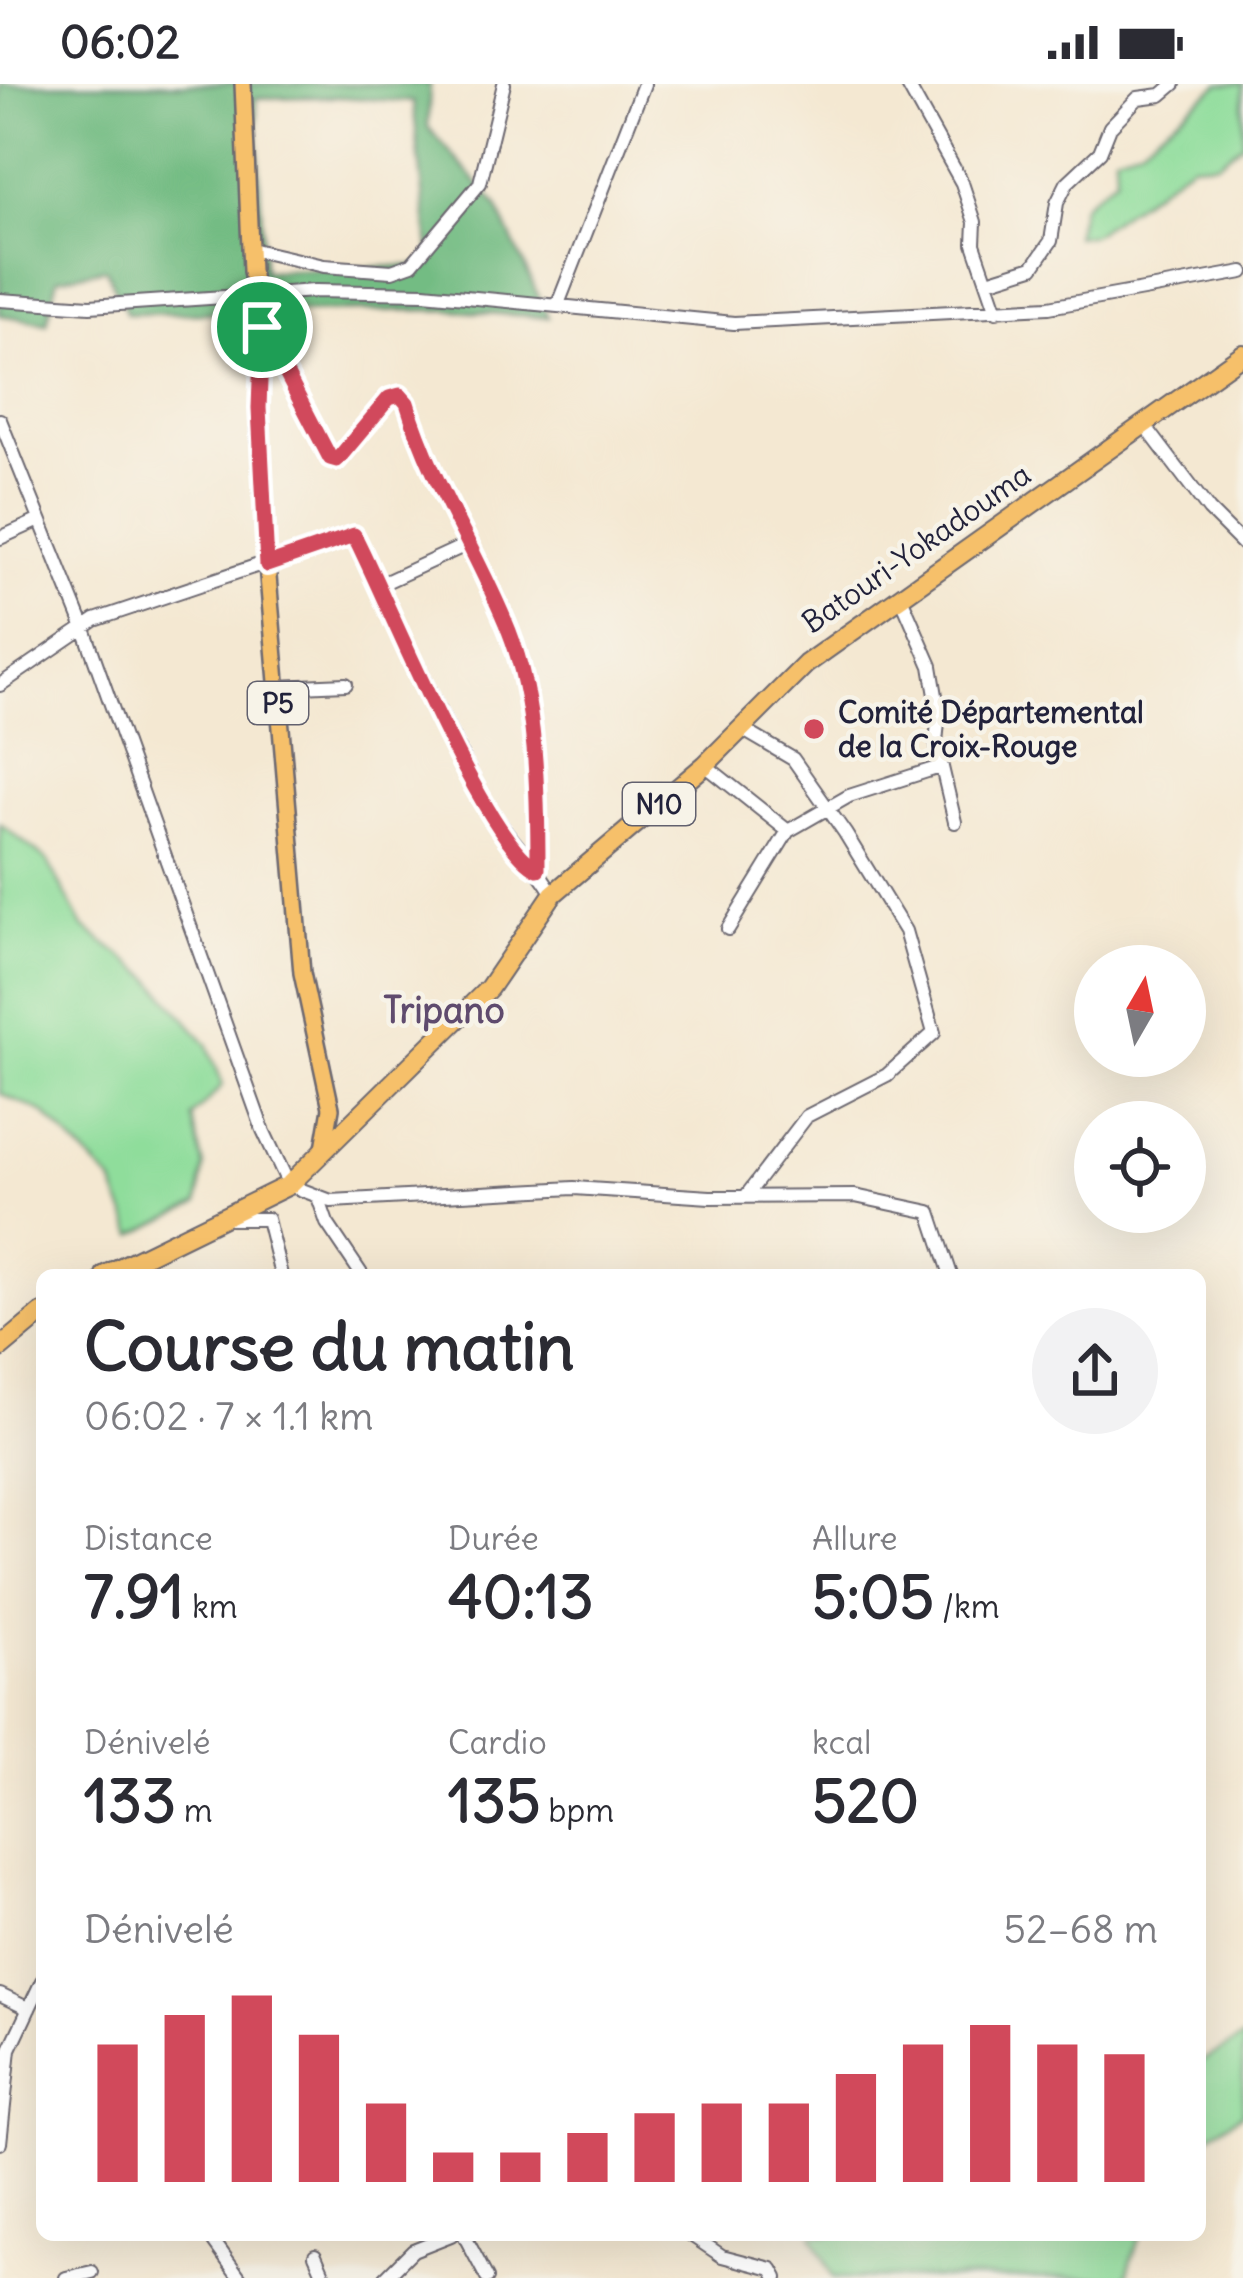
<!DOCTYPE html>
<html lang="fr">
<head>
<meta charset="utf-8">
<style>
  :root { --surface:#fff; --page:#f2f2f3; --text:#2b2b33; --muted:#7c7c81; --accent:#d1495b }
  body { margin:0; font-family:Delius,sans-serif; background:var(--page); color:var(--text); height:100vh; display:flex; flex-direction:column; font-size:45px; white-space:nowrap }
  * { box-sizing:border-box; margin:0 }
  p { font-size:39px; color:var(--muted) }
  .icon { flex:none; width:66px; height:66px; fill:none; stroke:currentColor; stroke-width:2; stroke-linecap:round; stroke-linejoin:round }
  .map { position:relative; flex:1; overflow:hidden }
  .panel { position:absolute; left:36px; top:1185px; width:1170px; height:972px; display:flex; flex-direction:column; background:var(--surface); border-radius:18px; box-shadow:0 12px 48px #0002 }
  .panel>* { flex:none }
  .needle { width:78px; rotate:9deg }
  .tools { position:absolute; left:1074px; top:861px; display:grid; gap:24px }
  .tools a { display:grid; place-items:center; width:132px; height:132px; border-radius:50%; background:var(--surface); box-shadow:0 12px 48px #0002; font-size:60px }
  .pin { position:absolute; display:grid; place-items:center; width:102px; height:102px; color:#fff; margin:-51px; border:6px solid #fff; border-radius:50%; box-shadow:0 3px 12px #0007 }
  .round { display:grid; place-items:center; flex:none; width:126px; height:126px; border-radius:63px; background:var(--page) }
  .headline { display:flex; align-items:center; justify-content:space-between; height:204px; padding:0 48px }
  h1 { font-size:66px; font-weight:700; line-height:90px }
  .figures { display:grid; grid-template-columns:repeat(3,1fr); gap:18px; height:204px; padding:12px 48px }
  .figures div { display:grid; align-content:center }
  .figures b { font-size:60px; font-weight:700 }
  .figures small { font-size:33px; font-weight:400 }
  .figures p { font-size:33px }
  .chart { height:336px; padding:24px 48px }
  .chart p { display:flex; justify-content:space-between }
  .chart svg { width:100%; height:216px; margin-top:12px; stroke:var(--accent); stroke-width:6 }
  .status { display:flex; justify-content:space-between; align-items:center; height:84px; padding:0 60px; background:var(--surface); direction:ltr }
  .status svg { height:33px; fill:currentColor }
  .map>svg:first-child { display:block }
  .green { fill:#8fdd9b; stroke:#58806b; stroke-width:3 }
  .forest { fill:#73bc83; stroke:#4a6f5f; stroke-width:3; fill-rule:evenodd }
  .lines { fill:none; stroke-linecap:round; stroke-linejoin:round }
  .minor-casing { stroke:#6c6770; stroke-width:16 }
  .major-casing { stroke:#6c6770; stroke-width:20 }
  .highway-casing { stroke:#6c6770; stroke-width:22 }
  .minor { stroke:#fff; stroke-width:12 }
  .major { stroke:#f6c06b; stroke-width:15 }
  .highway { stroke:#f6c06b; stroke-width:18 }
  .route-casing { stroke:#fff; stroke-width:24 }
  .route { stroke:#d1495b; stroke-width:15 }
  .poi-dot { fill:#d1495b; stroke:#f7f3e8; stroke-width:4.5 }
  .labels { text-anchor:middle; dominant-baseline:central; stroke-width:9; stroke-linejoin:round; paint-order:stroke }
  .shield { fill:#f7f3e8; stroke:#62616f; stroke-width:3 }
  .shield-label { font-size:27px; font-weight:bold; fill:#22223b }
  .street-label { font-size:30px; fill:#22223b; stroke:#f7f3e8 }
  .poi-label { font-size:30px; font-weight:bold; fill:#22223b; stroke:#f7f3e8; text-anchor:start }
  .quarter-label { font-size:36px; font-weight:bold; fill:#5f4b6e; stroke:#f7f3e8 }
</style>
</head>
<body>
<div class="status"><b>06:02</b><svg viewBox="0 0 49 12"><path d="M0 12V9h3v3zM5 12V6h3v6zM10 12V3h3v9zM15 12V0h3v12zM26 1h20v11H26zM47 4h2v5h-2z"/></svg></div>
<div class="map">
<svg width="1243" height="2194" viewBox="0 0 1243 2194">
  <rect width="100%" height="100%" fill="#f7f3e8"/>
  <filter id="ink" filterUnits="userSpaceOnUse"><feTurbulence type="fractalNoise" baseFrequency=".00833" numOctaves="2"/><feDisplacementMap in="SourceGraphic" scale="24" xChannelSelector="R" yChannelSelector="G"/><feConvolveMatrix kernelMatrix="1 2 1 2 8 2 1 2 1" color-interpolation-filters="sRGB"/></filter>
  <filter id="wash" filterUnits="userSpaceOnUse"><feTurbulence type="fractalNoise" baseFrequency=".004" numOctaves="4" result="noise"/><feDisplacementMap in="SourceGraphic" scale="48" xChannelSelector="R" yChannelSelector="G"/><feGaussianBlur stdDeviation="2.7" result="paint"/><feColorMatrix in="noise" values="0 0 0 0 0 0 0 0 0 0 0 0 0 0 0 0 0 1.4 0 .05"/><feComposite in="paint" operator="in"/></filter>
  <g filter="url(#wash)">
    <rect width="100%" height="100%" fill="#f4e8d2"/>
    <path class="green" d="M1220 0H1243V59L1218 78 1191 80 1092 151 1075 152 1082 121 1116 93 1115 70 1139 63Z
      M0 740 47 776 83 843 150 893 207 960 223 1001 192 1033 204 1083 198 1120 134 1151 112 1098 44 1029 0 1009Z
      M1243 1954V2029L1200 2057V1978Z
      M812 2151H1140L1126 2194H833Z"/>
    <path class="forest" d="M0 0H430L428 43 496 120 548 233 442 226 127 230 106 185 58 194 47 239 0 231ZM339 13 413 18 431 181 264 187 256 14Z"/>
  </g>
  <g filter="url(#ink)">
    <g class="lines">
      <defs>
        <path id="minor" d="M907 0 962 99 975 138 974 160 997 227
          M250 165 324 182 392 187 412 180 480 99 504 0
          M988 197 1033 183 1051 157 1057 119 1067 99 1100 68 1110 43 1138 14 1161 11 1174 0
          M0 216 90 222 315 207 424 209 734 239 1049 223 1243 188
          M558 220 644 0
          M263 246 330 374 337 377 389 313 400 311 407 319C432 400 478 469 509 547 537 618 538 709 538 785
          M0 336 83 542 263 1046 289 1101 331 1117 574 1104 710 1113 855 1112 930 1128 951 1191
          M1146 343 1209 426 1243 460
          M0 454 40 436
          M377 502 468 460
          M900 511 931 582 939 629 936 658 955 738
          M0 601 95 536 351 450 483 715C504 750 533 776 553 810
          M277 603 346 600
          M742 645 793 675 845 749 905 847 934 949 887 991 807 1032 746 1112
          M705 681 788 747
          M728 845 788 747 849 712 940 683
          M318 1113 327 1139 362 1191
          M230 1135H267L281 1191
          M0 1911 29 1925
          M0 2059 10 1965 42 1897
          M464 2151 487 2194
          M691 2151 722 2172 772 2185 777 2194
          M214 2158 240 2194
          M315 2171 325 2194
          M66 2194 92 2188
          M385 2194 413 2166 451 2151"/>
        <path id="major" d="M243 0 251 187 262 243 259 324 267 481 302 889 331 1024 324 1064"/>
        <path id="highway" d="M105 1191 289 1101 489 904 553 810 705 681 806 580 1243 270
          M0 1264 42 1229"/>
      </defs>
      <use href="#minor" class="minor-casing"/>
      <use href="#major" class="major-casing"/>
      <use href="#highway" class="highway-casing"/>
      <use href="#minor" class="minor"/>
      <use href="#major" class="major"/>
      <use href="#highway" class="highway"/>
    </g>
  </g>
  <g class="lines" filter="url(#ink)">
    <defs>
      <path id="route" d="M262 243 330 374 337 376 389 314 400 311 407 319C432 401 478 469 509 547 537 618 538 709 538 785 486 763 386 512 354 451L267 481 259 324Z"/>
    </defs>
    <use href="#route" class="route-casing"/>
    <use href="#route" class="route"/>
  </g>
  <circle class="poi-dot" cx="814" cy="645" r="12"/>
  <g class="labels">
    <g class="shield">
      <rect x="248" y="598" width="60" height="42" rx="9"/>
      <rect x="623" y="699" width="72" height="42" rx="9"/>
    </g>
    <g class="shield-label">
      <text x="278" y="619">P5</text>
      <text x="659" y="720">N10</text>
    </g>
    <g class="street-label">
      <text transform="translate(916 464) rotate(-35)">Batouri-Yokadouma</text>
    </g>
    <g class="poi-label">
      <text x="838" y="628">Comité Départemental<tspan x="838" dy="34">de la Croix-Rouge</tspan></text>
    </g>
    <g class="quarter-label">
      <text x="444" y="926">Tripano</text>
    </g>
  </g>
</svg>
<div class="tools">
<a><svg class="needle" viewBox="-14 -14 28 28"><path d="M0-13l5 13h-10z" fill="#e53935"/><path d="M0 13l5-13h-10z" fill="#7c7c81"/></svg></a>
<a><svg class="icon" aria-label="locate" viewBox="0 0 24 24"><circle cx="12" cy="12" r="6"/><path d="M12 2v4M12 18v4M2 12h4M18 12h4"/></svg></a>
</div>
<div class="pin" style="left:262px;top:243px;background:#1e9e55"><svg class="icon" aria-label="arrive" viewBox="0 0 24 24"><path d="M6 21V4h12l-3 4 3 4H6"/></svg></div>
<section class="panel">
<div class="headline"><div><h1>Course du matin</h1><p>06:02 · 7 × 1.1 km</p></div><a class="round"><svg class="icon" aria-label="share" viewBox="0 0 24 24"><path d="M12 15V3M7 8l5-5 5 5M5 13v7h14v-7"/></svg></a></div>
<div class="figures">
<div><p>Distance</p><b>7.91<small> km</small></b></div>
<div><p>Durée</p><b>40:13</b></div>
<div><p>Allure</p><b>5:05<small> /km</small></b></div>
</div>
<div class="figures">
<div><p>Dénivelé</p><b>133<small> m</small></b></div>
<div><p>Cardio</p><b>135<small> bpm</small></b></div>
<div><p>kcal</p><b>520</b></div>
</div>
<div class="chart"><p><span>Dénivelé</span>52–68 m</p>
<svg viewBox="0 0 160 44" preserveAspectRatio="none"><path d="M5 44V16M15 44V10M25 44V6M35 44V14M45 44V28M55 44V38M65 44V38M75 44V34M85 44V30M95 44V28M105 44V28M115 44V22M125 44V16M135 44V12M145 44V16M155 44V18"/></svg>
</div>
</section>
</div>
</body>
</html>
